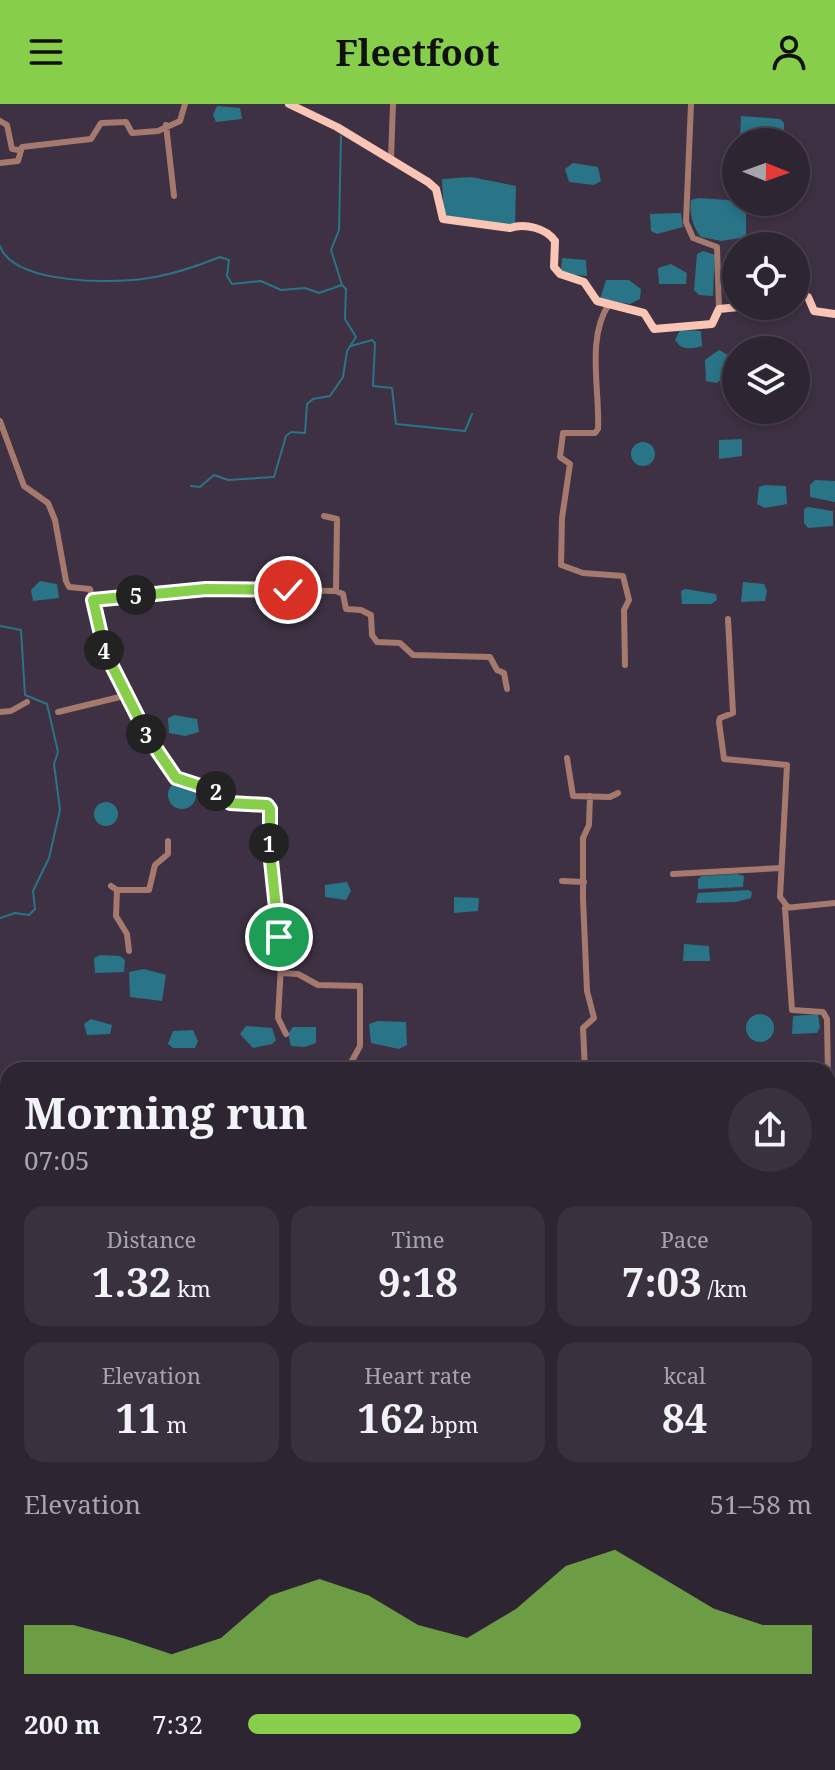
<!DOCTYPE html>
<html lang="en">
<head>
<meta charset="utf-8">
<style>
  :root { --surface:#2e2532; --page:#3a313e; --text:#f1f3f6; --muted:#a7a5ac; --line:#49424d; --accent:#87cf4b }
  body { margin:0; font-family:"Noto Serif",serif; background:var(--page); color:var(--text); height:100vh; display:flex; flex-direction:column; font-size:30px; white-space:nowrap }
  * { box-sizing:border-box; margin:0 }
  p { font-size:26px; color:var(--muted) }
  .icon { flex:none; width:44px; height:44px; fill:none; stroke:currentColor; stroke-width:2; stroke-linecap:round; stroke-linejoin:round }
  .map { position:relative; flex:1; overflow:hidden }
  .drawer { position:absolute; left:0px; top:958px; width:836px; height:708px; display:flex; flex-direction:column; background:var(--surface); border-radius:24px 24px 0 0; box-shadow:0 4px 12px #0003,0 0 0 2px var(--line) }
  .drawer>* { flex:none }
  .needle { width:52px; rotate:91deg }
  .controls { position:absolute; left:722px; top:24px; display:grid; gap:16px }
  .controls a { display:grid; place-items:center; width:88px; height:88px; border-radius:50%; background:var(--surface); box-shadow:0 4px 12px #0003,0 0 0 2px var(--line); font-size:40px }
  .pin { position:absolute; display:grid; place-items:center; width:68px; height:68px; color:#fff; margin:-34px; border:4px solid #fff; border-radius:50%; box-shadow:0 2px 8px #0007 }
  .km { position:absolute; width:40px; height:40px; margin:-20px; border-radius:50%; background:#222; color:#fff; font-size:22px; line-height:40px; text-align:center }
  .round { display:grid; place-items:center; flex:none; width:84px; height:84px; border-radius:42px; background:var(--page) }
  .head { display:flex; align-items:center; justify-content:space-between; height:136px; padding:0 24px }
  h1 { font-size:44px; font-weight:700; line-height:60px }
  .metrics { display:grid; grid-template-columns:repeat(3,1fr); gap:12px; height:136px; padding:8px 24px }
  .metrics div { display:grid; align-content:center; border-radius:20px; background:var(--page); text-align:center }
  .metrics b { font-size:40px; font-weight:700 }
  .metrics small { font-size:22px; font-weight:400 }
  .metrics p { font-size:22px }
  .chart { height:224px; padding:16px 24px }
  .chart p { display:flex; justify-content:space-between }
  .chart svg { width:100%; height:144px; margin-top:8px; fill:var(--accent); opacity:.7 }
  ul { padding:0 24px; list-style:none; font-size:26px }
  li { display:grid; grid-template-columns:128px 96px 1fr; align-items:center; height:60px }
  li i { height:20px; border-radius:10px; background:var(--accent) }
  header { display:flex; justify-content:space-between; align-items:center; height:104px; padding:0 24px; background:var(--accent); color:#111; font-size:36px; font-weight:700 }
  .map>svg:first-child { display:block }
  .water { fill:#2a7487 }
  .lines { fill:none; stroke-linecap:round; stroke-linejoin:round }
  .stream { stroke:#2a7487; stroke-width:2 }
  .canal { stroke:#2a7487; stroke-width:4 }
  .minor { stroke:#a5796d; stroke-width:6 }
  .major { stroke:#fbc5b6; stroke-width:8 }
  .route-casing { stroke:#fff; stroke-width:16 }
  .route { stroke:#87cf4b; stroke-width:10 }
</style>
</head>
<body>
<header><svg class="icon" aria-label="menu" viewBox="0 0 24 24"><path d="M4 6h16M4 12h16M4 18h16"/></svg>Fleetfoot<svg class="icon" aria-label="person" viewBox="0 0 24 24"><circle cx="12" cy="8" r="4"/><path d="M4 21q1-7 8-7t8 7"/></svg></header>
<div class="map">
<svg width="835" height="1666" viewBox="0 0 835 1666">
  <rect width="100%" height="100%" fill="#3e3143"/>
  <path class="water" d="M217 2 240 4 242 15 216 18 213 11Z
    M741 12 780 15 784 19V37L740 38Z
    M573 59 598 63 601 77 594 81 569 78 565 65Z
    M471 73 516 82 515 121 444 114 442 75Z
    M698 94 728 96 746 103V133L721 137 701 133C693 124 689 109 691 96Z
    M681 109 683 123 657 130 651 127 650 110Z
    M703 147 715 151 713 192 699 191 694 186 697 150Z
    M562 154 586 156 587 172 567 170 561 166Z
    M671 160 687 169 686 180H659L658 164Z
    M606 176H629L641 185 640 195 630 200 600 195Z
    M680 226 701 227 702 242C691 245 682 247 675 236Z
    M719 246 728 251 730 268 717 279 706 277 705 256Z
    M742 335V352L719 355V336Z
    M631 350a12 12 0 1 1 24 0a12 12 0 1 1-24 0Z
    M815 376 835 377V398L810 393V381Z
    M765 381 786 382 787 400 765 404 757 400 759 383Z
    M808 403 833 407V422L808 424 804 419V405Z
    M40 477 57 480 59 494 33 497 31 486Z
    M743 478 764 480 767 487 765 497 741 498Z
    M685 485 716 490 717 496 711 500H682L681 487Z
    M174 611 197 615 199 628 185 632 169 629 168 614Z
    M168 691a14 14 0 1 1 28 0a14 14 0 1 1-28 0Z
    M94 710a12 12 0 1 1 24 0a12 12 0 1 1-24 0Z
    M737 770 744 772 743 783 698 785V775L702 772Z
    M347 778 351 787 346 796 325 793V781Z
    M748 786 752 788 751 794 736 798 696 799 698 789Z
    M454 793 479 794 478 807 454 809Z
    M684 840 709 842 710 857H683Z
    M100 851 120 852 125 856 124 868 95 869 94 854Z
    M144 865 166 871 162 897 130 893 129 868Z
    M746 924a14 14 0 1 1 28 0a14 14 0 1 1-28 0Z
    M818 910 820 923 817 929 792 930 793 912Z
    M91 915 112 921 110 930 87 931 84 920Z
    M378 917 406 918 407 941 399 945 371 939 369 920Z
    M246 922 272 924 276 936 272 940 253 944 240 930Z
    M293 923H316V939L305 943 291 942 288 930Z
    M193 926 198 937 195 944H173L168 940 173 927Z"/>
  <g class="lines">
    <path class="stream" d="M341 32 339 126 331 146 342 181
      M0 142C14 182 120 180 155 173 177 169 200 161 220 153L229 156 227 172 232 180 261 177 281 186 305 184 319 189 342 181 346 185 345 215 356 233 347 247 343 273 330 292 313 295 307 300 305 329 291 328 286 332 274 373 228 376 214 371 200 383 191 382
      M351 242 372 236 375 239 373 282 392 284 396 320 465 327 472 310
      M0 522 21 526 25 591 47 600 58 648 54 660 60 706 49 754 33 787 35 805 29 811 15 809 0 814"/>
    <path class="canal" d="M0 1488 8 1505
      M286 1658 341 1666"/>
    <path class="minor" d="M691 0 686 118 693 134 717 143 719 205
      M0 17 7 21 12 45 19 46
      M166 21 174 92
      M391 55 393 0
      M0 59 18 57 22 43 91 35 101 19 126 18 132 29 158 27 180 17 185 0
      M609 200C586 234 600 286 598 325L595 329H563L560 353 570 360 562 414 561 461 583 469 623 472 629 496 624 506 625 561
      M0 317 24 382 48 399 55 416 66 477 69 483 90 485 105 548 148 633 176 674 216 687 230 699 267 701 270 705V747L281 861 278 914 286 930
      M324 412 337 415 336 487
      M93 496 206 485 336 487 343 490 346 505 361 506 371 511 372 531 377 538 400 539 413 551 490 553 497 566 504 569 507 585
      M728 515 733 609 720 614 719 618 724 655 787 661 780 793 787 802
      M0 608 11 607 27 598
      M58 608 128 591
      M567 654 573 692 610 693 618 689
      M673 770 781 764
      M562 777 584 778
      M111 782 117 786H149L155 761 168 750V737
      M117 786 116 812 127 830 129 847
      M281 869 298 870 318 881 360 882V942L347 966
      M585 966 583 924 594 914 587 887 583 795V734L589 721 590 692
      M828 973 827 915 823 908 792 906 785 804 835 799
      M0 1142 8 1151
      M107 1666 108 1658
      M449 1666V1658"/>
    <path class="major" d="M289 0 337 23 428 78 436 85 443 115 510 124C525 119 546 124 555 137L554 163 560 170 584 178 597 197 644 209 654 225 712 220 719 205 749 202
      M796 189 808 193 814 207 835 210"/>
  </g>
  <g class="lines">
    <defs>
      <path id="route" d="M279 833 270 747V705L267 701 230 699 216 687 176 674 148 633 105 548 93 496 206 485 288 486"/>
    </defs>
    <use href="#route" class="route-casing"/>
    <use href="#route" class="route"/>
  </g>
</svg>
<div class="controls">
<a><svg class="needle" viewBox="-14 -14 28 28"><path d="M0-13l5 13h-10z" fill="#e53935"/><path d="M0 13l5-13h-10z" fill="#a7a5ac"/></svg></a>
<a><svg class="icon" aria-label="locate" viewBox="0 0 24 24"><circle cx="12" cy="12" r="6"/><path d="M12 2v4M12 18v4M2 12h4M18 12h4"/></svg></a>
<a><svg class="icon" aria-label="layers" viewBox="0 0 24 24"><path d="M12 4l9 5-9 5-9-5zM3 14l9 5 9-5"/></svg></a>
</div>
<div class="pin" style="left:279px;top:833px;background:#1e9e55"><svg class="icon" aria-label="arrive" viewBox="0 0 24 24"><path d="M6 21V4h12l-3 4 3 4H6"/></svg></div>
<div class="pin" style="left:288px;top:486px;background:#d93025"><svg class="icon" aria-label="check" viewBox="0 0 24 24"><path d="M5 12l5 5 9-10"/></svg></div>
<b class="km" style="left:269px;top:739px">1</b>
<b class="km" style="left:216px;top:687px">2</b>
<b class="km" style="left:146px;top:630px">3</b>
<b class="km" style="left:104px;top:546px">4</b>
<b class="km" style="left:136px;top:491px">5</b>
<section class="drawer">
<div class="head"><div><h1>Morning run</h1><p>07:05</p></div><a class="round"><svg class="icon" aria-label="share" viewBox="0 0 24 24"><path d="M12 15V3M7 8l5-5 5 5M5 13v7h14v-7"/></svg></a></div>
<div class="metrics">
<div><p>Distance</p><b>1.32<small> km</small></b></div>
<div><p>Time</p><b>9:18</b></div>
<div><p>Pace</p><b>7:03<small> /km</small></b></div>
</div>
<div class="metrics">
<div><p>Elevation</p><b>11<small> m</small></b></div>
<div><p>Heart rate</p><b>162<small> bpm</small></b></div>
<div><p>kcal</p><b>84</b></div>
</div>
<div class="chart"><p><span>Elevation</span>51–58 m</p>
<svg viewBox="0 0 160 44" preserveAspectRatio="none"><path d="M0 44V29L10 29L20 33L30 38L40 33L50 20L60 15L70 20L80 29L90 33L100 24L110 11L120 6L130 15L140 24L150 29L160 29V44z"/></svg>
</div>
<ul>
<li><b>200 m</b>7:32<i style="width:59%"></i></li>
</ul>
</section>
</div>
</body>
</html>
